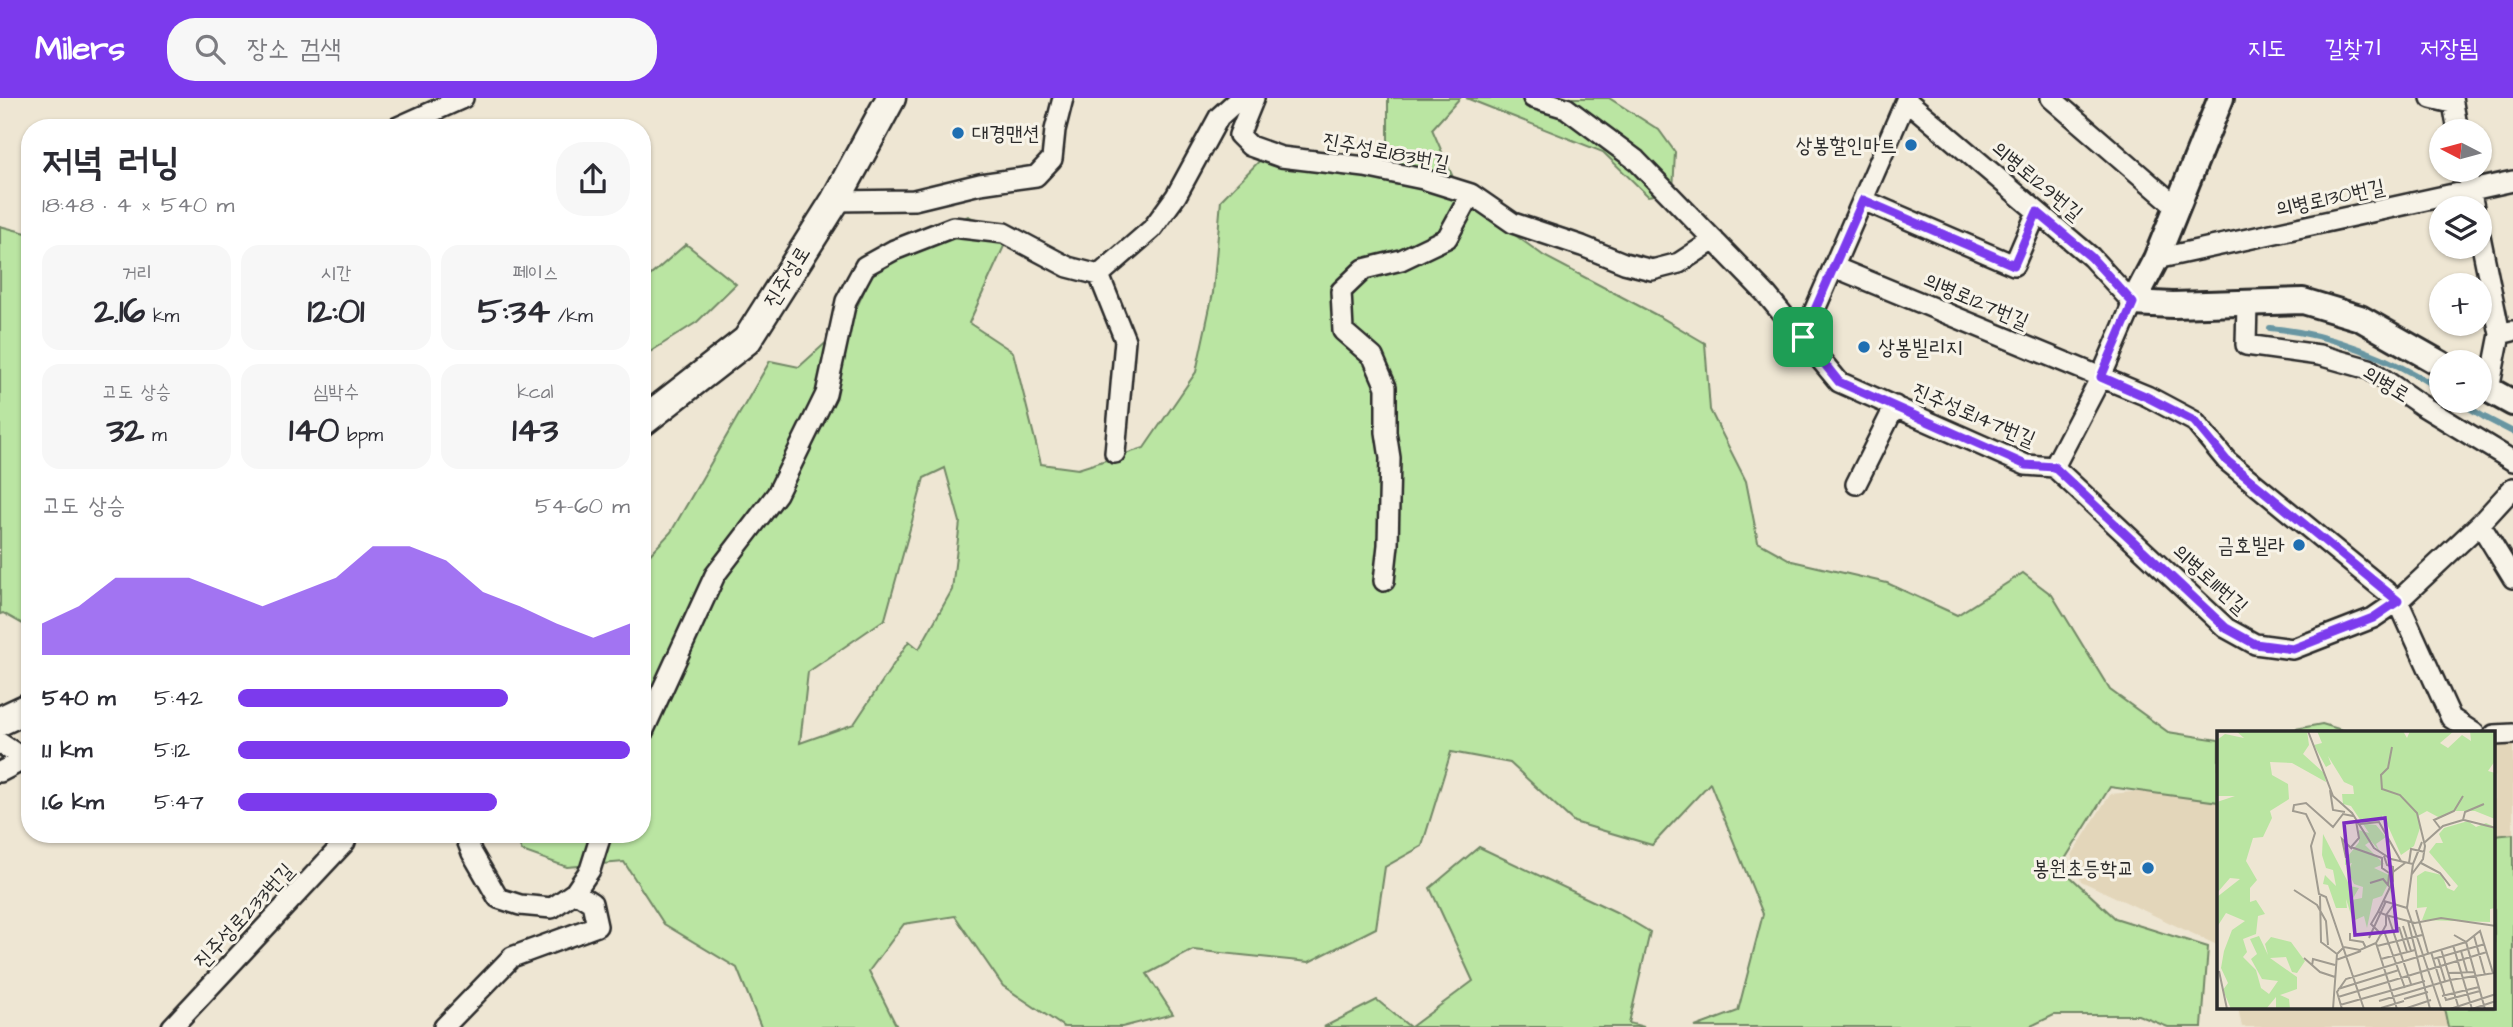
<!DOCTYPE html>
<html lang="ko">
<head>
<meta charset="utf-8">
<style>
  :root { --surface:#fff; --page:#f7f7f7; --text:#2b2b33; --muted:#7c7c81; --accent:#7c3aed }
  body { margin:0; font-family:"Architects Daughter","Poor Story",sans-serif; background:var(--page); color:var(--text); height:100vh; display:flex; flex-direction:column; font-size:26px; white-space:nowrap }
  * { box-sizing:border-box; margin:0 }
  p { font-size:23px; color:var(--muted) }
  .icon { flex:none; width:38px; height:38px; fill:none; stroke:currentColor; stroke-width:2; stroke-linecap:round; stroke-linejoin:round }
  .map { position:relative; flex:1; overflow:hidden }
  .drawer { position:absolute; left:21px; top:21px; width:630px; height:724px; display:flex; flex-direction:column; background:var(--surface); border-radius:28px; box-shadow:0 2px 5px #0004 }
  .drawer>* { flex:none }
  .needle { width:46px; rotate:276deg }
  .fabs { position:absolute; left:2429px; top:21px; display:grid; gap:14px }
  .fabs a { display:grid; place-items:center; width:63px; height:63px; border-radius:50%; background:var(--surface); box-shadow:0 2px 5px #0004; font-size:35px }
  .pin { position:absolute; display:grid; place-items:center; width:60px; height:60px; color:#fff; margin:-30px; border-radius:14px; box-shadow:0 4px 10px #0006 }
  .round { display:grid; place-items:center; flex:none; width:74px; height:74px; border-radius:28px; background:var(--page) }
  .overview { display:flex; align-items:center; justify-content:space-between; height:119px; padding:0 21px }
  h1 { font-size:38px; font-weight:700; line-height:52px }
  .figures { display:grid; grid-template-columns:repeat(3,1fr); gap:10px; height:119px; padding:7px 21px }
  .figures div { display:grid; align-content:center; border-radius:18px; background:var(--page); text-align:center }
  .figures b { font-size:35px; font-weight:700 }
  .figures small { font-size:19px; font-weight:400 }
  .figures p { font-size:19px }
  .chart { height:196px; padding:14px 21px }
  .chart p { display:flex; justify-content:space-between }
  .chart svg { width:100%; height:126px; margin-top:7px; fill:var(--accent); opacity:.7 }
  ul { padding:0 21px; list-style:none; font-size:23px }
  li { display:grid; grid-template-columns:112px 84px 1fr; align-items:center; height:52px }
  li i { height:18px; border-radius:9px; background:var(--accent) }
  header { display:flex; align-items:center; gap:42px; box-sizing:border-box; height:98px; padding:0 35px; background:var(--accent); color:#fff }
  header strong { font-size:33px }
  nav { display:flex; gap:38px; margin-inline-start:auto; font-size:24px }
  .search { width:490px; height:63px; background:var(--page); display:flex; align-items:center; gap:18px; box-sizing:border-box; padding:0 24px; border-radius:28px; color:var(--muted); font-size:26px }
  .map>svg:first-child { display:block }
  .built { fill:#e3d6ba }
  .green { fill:#bae5a2; stroke:#728866; stroke-width:2; fill-rule:evenodd }
  .lines { fill:none; stroke-linecap:round; stroke-linejoin:round }
  .stream { stroke:#6896a2; stroke-width:6 }
  .minor-casing { stroke:#2b2b2b; stroke-width:24 }
  .tertiary-casing { stroke:#2b2b2b; stroke-width:30 }
  .secondary-casing { stroke:#2b2b2b; stroke-width:33 }
  .minor { stroke:#f7f3e8; stroke-width:19 }
  .tertiary { stroke:#f7f3e8; stroke-width:24 }
  .secondary { stroke:#f7f3e8; stroke-width:28 }
  .route-casing { stroke:#fff; stroke-width:14 }
  .route { stroke:#7c3aed; stroke-width:9 }
  .poi-dot { fill:#1f6fb2; stroke:#f7f3e8; stroke-width:2.5 }
  .labels { text-anchor:middle; dominant-baseline:central; stroke-width:6; stroke-linejoin:round; paint-order:stroke }
  .poi-label { font-size:21px; fill:#2b2b2b; stroke:#f7f3e8; text-anchor:end }
  .street-label { font-size:21px; fill:#2b2b2b; stroke:#f7f3e8 }
  .inset-road { fill:none; stroke:#a09b90; stroke-width:2 }
  .view { fill:#7b2cbf; fill-opacity:0.15; stroke:#7b2cbf; stroke-width:3.5 }
  .inset-edge { fill:none; stroke:#2b2b2b; stroke-width:3.5 }
</style>
</head>
<body>
<header>
<strong>Milers</strong>
<div class="search"><svg class="icon" aria-label="search" viewBox="0 0 24 24"><circle cx="10" cy="10" r="6"/><path d="M15 15l6 6"/></svg>장소 검색</div>
<nav><a>지도</a><a>길찾기</a><a>저장됨</a></nav>
</header>
<div class="map">
<svg width="2513" height="929" viewBox="0 0 2513 929">
  <rect width="100%" height="100%" fill="#eee6d3"/>
  <filter id="ink" filterUnits="userSpaceOnUse"><feTurbulence type="fractalNoise" baseFrequency=".0143" numOctaves="2"/><feDisplacementMap in="SourceGraphic" scale="14" xChannelSelector="R" yChannelSelector="G"/><feConvolveMatrix kernelMatrix="1 2 1 2 8 2 1 2 1" color-interpolation-filters="sRGB"/></filter>
  <g filter="url(#ink)">
    <path class="built" d="M2513 646V929H2242L2238 910H2494V648Z
      M2186 689 2219 703V848L2081 783 2072 757 2110 696Z"/>
    <path class="green" d="M1388 0H1460L1432 31 1461 98 1544 158 1662 220 1705 245 1710 312 1746 383 1758 444 1792 463 1887 485 1957 517 2023 475 2052 497 2110 592 2168 634 2219 642V704L2110 689 2060 769 2115 820 2208 849 2202 929H2168L2138 917H2054L2029 929H1695L1738 913 1763 816 1710 685 1652 747 1574 724 1510 665 1451 654 1422 748 1385 769 1376 830 1309 864 1193 852 1147 876 1173 916 1122 929H1064L1003 888 955 818 904 826 869 873 897 929H761L737 870 664 826 624 764 567 769 522 753 515 737H642V465L671 434 770 263 799 269 851 222 879 160 968 118 1010 135 969 225 1013 254 1041 366 1078 371 1144 350 1196 274 1213 195 1221 102 1271 51 1374 77 1388 53ZM945 370 960 424 952 492 919 551 909 543 854 626 800 645 808 574 885 521 924 380Z
      M1466 0H1609L1659 32 1675 54 1673 94 1648 98 1603 54Z
      M0 128 30 136 28 231 30 243V530L3 515 0 516Z
      M686 146 736 186 697 224 642 259V185Z
      M2322 626 2352 635H2274Z
      M2513 736V929H2448L2444 910H2494V738Z
      M1479 749 1616 814 1650 834 1629 925 1644 929H1411L1473 883 1430 790Z
      M1377 902 1410 929H1324Z"/>
    <g class="lines">
      <path class="stream" d="M2270 230C2332 236 2389 259 2441 292
        M2458 303 2484 319 2513 334"/>
      <defs>
        <path id="minor" d="M1254 0 1239 37 1250 48 1281 59 1365 69 1423 81 1471 96 1447 140 1401 162 1364 171 1341 193 1343 233 1373 259 1386 289V334L1390 360 1388 447 1384 483
          M1533 0 1566 10 1636 62 1766 196 1839 284 2026 367 2054 369 2101 279 2133 205 2091 159 1906 2
          M2051 0 2177 109
          M2431 0 2452 5
          M2452 0 2458 33
          M396 30 463 0
          M2466 72 2474 110
          M1471 96 1513 125 1582 148 1624 165 1652 172 1679 165 1714 142
          M1863 102 2014 167 2037 114
          M835 103 914 102 980 86 1036 78 1052 61 1055 32 1063 0
          M2480 138 2500 236
          M2156 161 2513 83
          M1834 169 2147 298 2194 323 2227 363 2398 503 2451 620 2474 635
          M1099 177 1125 242 1115 355
          M2247 205 2246 247 2319 257 2369 271 2421 307 2513 363
          M1803 239 1907 0
          M2489 292 2500 236 2512 233
          M2054 369 2226 530 2255 546 2293 551 2373 520 2398 503 2480 426 2513 390
          M1856 386 1895 308
          M2480 426 2513 480
          M642 636 715 477 777 396 826 296 846 203 865 168 894 152 953 129 1004 135 1068 169 1099 177 1152 131 1176 98 1219 19 1240 0
          M2494 637 2513 636
          M0 645 30 665
          M0 674 25 661
          M465 737 472 755 498 800 520 807 552 810 575 794 590 772 601 737
          M172 929 345 744 347 737
          M444 929 512 859 597 828 592 805 575 794"/>
        <path id="tertiary" d="M2221 0 2156 161 2133 205 2173 207 2303 203 2360 220 2441 266
          M2480 287 2513 305"/>
        <path id="secondary" d="M642 324 747 242 835 103 891 0
          M0 623 30 609"/>
      </defs>
      <use href="#minor" class="minor-casing"/>
      <use href="#tertiary" class="tertiary-casing"/>
      <use href="#secondary" class="secondary-casing"/>
      <use href="#minor" class="minor"/>
      <use href="#tertiary" class="tertiary"/>
      <use href="#secondary" class="secondary"/>
    </g>
  </g>
  <g class="lines" filter="url(#ink)">
    <defs>
      <path id="route" d="M1863 102 2014 167 2037 114 2091 159 2133 205 2101 279 2147 299 2194 323 2227 363 2398 503 2373 520 2293 551 2255 546 2226 530 2054 369 2026 367 1839 284 1803 239Z"/>
    </defs>
    <use href="#route" class="route-casing"/>
    <use href="#route" class="route"/>
  </g>
  <g class="poi-dot">
    <circle cx="958" cy="35" r="7"/>
    <circle cx="1911" cy="47" r="7"/>
    <circle cx="1864" cy="249" r="7"/>
    <circle cx="2299" cy="447" r="7"/>
    <circle cx="2148" cy="770" r="7"/>
  </g>
  <g class="labels">
    <g class="poi-label">
      <text x="972" y="35" text-anchor="start">대경맨션</text>
      <text x="1897" y="47">상봉할인마트</text>
      <text x="1878" y="249" text-anchor="start">상봉빌리지</text>
      <text x="2285" y="447">금호빌라</text>
      <text x="2134" y="770">봉원초등학교</text>
    </g>
    <g class="street-label">
      <text transform="translate(1386 54) rotate(11)">진주성로183번길</text>
      <text transform="translate(2037 83) rotate(40)">의병로129번길</text>
      <text transform="translate(2330 100) rotate(-12)">의병로130번길</text>
      <text transform="translate(787 179) rotate(-58)">진주성로</text>
      <text transform="translate(1976 203) rotate(23)">의병로127번길</text>
      <text transform="translate(2386 286) rotate(31)">의병로</text>
      <text transform="translate(1974 317) rotate(23)">진주성로147번길</text>
      <text transform="translate(2210 481) rotate(42)">의병로111번길</text>
      <text transform="translate(244 818) rotate(-47)">진주성로233번길</text>
    </g>
  </g>
  <g transform="translate(2217 633)">
    <rect width="278" height="278" fill="#eee6d3"/>
    <path d="M19 0H90L92 14 86 23 107 42 109 51 75 32 53 31 55 44 71 53 72 68 53 80 55 87 46 106 36 107 29 130 40 149 33 157V171L39 169 48 183 41 185 39 203 26 208 30 221 26 226 39 239 44 257 52 263 61 250 45 248 34 228 40 223 33 208 42 205 51 224 48 213 54 206 74 211 88 230 80 242 75 241 69 226 53 227 80 246V258L63 264 72 268 73 278H59V266L49 278H14L6 259 11 252 4 237 7 220 15 199 28 190 9 182 0 196V166L23 148 13 147 0 162V71L18 65H0V9L8 3 27 7ZM100 0H186L190 7 193 0H237L223 12 231 17 245 4 254 10 253 0H278V30L271 40 278 42V88L258 80H237L223 87 210 80 201 85 203 97 197 115 184 124 166 84 162 90 150 93 159 94 169 106 159 113 163 121 154 110 148 114 167 133 157 137 172 144 177 153 174 163 171 153 165 165 156 168 150 197 147 185 136 190 129 168 130 177H119L111 154 106 153 108 144 119 155 116 139 109 137 105 124 106 103 133 155 142 157 135 169 145 167 146 156 137 153 131 140 135 132 128 134V129L142 111V99L152 102 134 75 126 73 125 63H137L136 55 127 51 111 25 114 33 109 36 97 14 105 12ZM251 90 259 96 269 92 278 96V177L273 178V191L205 189 210 176 200 177V145L208 140 225 144 230 157 237 160 241 155 212 121 219 112H226L222 103 227 97Z" fill="#bae5a2"/>
    <path class="inset-road" d="M91 0 116 65 135 82 157 117 174 128 196 133 190 177 224 277M175 16 171 37 164 44 165 58 183 64 200 82 208 115 206 128 195 143M113 59 116 79 128 81M136 85 126 83 116 96 89 72 77 74 76 80 89 83 98 102 94 115 102 163 109 166 147 278M247 89 279 97M139 90 142 107 134 116 165 127V137L175 144M143 93 162 91 184 130M223 97 217 89 237 80 246 65M207 112 226 95 246 89 248 81 267 73M167 125 170 134 176 136V150L161 181 169 184 177 173M129 127 125 108 135 118M192 132 194 118 208 121M204 132 223 142 233 155M196 133 205 111M153 152 166 148 171 154 172 144 188 132M77 159 100 174 109 190 111 214M103 165 104 211 120 223M167 170 190 177M199 179 211 222M161 181 154 193 165 204M171 185 194 253M191 190 213 278M186 195 194 220M182 196 190 221M167 200 188 257M133 202V209L146 211 149 217M237 204 249 211 268 278M257 205 268 244M152 207 169 170M159 212 180 278M236 214 255 278M160 215 205 204M224 218 242 278M244 220 250 241M214 221 229 269 263 260M87 227 103 241 118 246M221 227 228 250M164 228 198 219M216 228 268 213M119 229 144 220M95 235 96 228 118 234M2 240 10 278M231 242 257 241M121 258 182 239M225 265 262 256M121 266 270 221M187 268 211 261M162 270 233 249 277 242M123 274 208 250M164 277 187 270M116 278 120 223 127 216 143 219 159 212 169 194V184L198 192 224 187 279 195M125 278 120 261 129 248 249 211 263 200 276 242M187 278 214 269M233 278 279 263M255 278 279 270"/>
    <path class="view" d="M168 87 180 200 138 204 127 92Z"/>
    <rect width="278" height="278" class="inset-edge"/>
  </g>
</svg>
<div class="fabs">
<a><svg class="needle" viewBox="-14 -14 28 28"><path d="M0-13l5 13h-10z" fill="#e53935"/><path d="M0 13l5-13h-10z" fill="#7c7c81"/></svg></a>
<a><svg class="icon" aria-label="layers" viewBox="0 0 24 24"><path d="M12 4l9 5-9 5-9-5zM3 14l9 5 9-5"/></svg></a>
<a>+</a>
<a>−</a>
</div>
<div class="pin" style="left:1803px;top:239px;background:#1e9e55"><svg class="icon" aria-label="arrive" viewBox="0 0 24 24"><path d="M6 21V4h12l-3 4 3 4H6"/></svg></div>
<section class="drawer">
<div class="overview"><div><h1>저녁 러닝</h1><p>18:48 · 4 × 540 m</p></div><a class="round"><svg class="icon" aria-label="share" viewBox="0 0 24 24"><path d="M12 15V3M7 8l5-5 5 5M5 13v7h14v-7"/></svg></a></div>
<div class="figures">
<div><p>거리</p><b>2.16<small> km</small></b></div>
<div><p>시간</p><b>12:01</b></div>
<div><p>페이스</p><b>5:34<small> /km</small></b></div>
</div>
<div class="figures">
<div><p>고도 상승</p><b>32<small> m</small></b></div>
<div><p>심박수</p><b>140<small> bpm</small></b></div>
<div><p>kcal</p><b>143</b></div>
</div>
<div class="chart"><p><span>고도 상승</span>54–60 m</p>
<svg viewBox="0 0 160 44" preserveAspectRatio="none"><path d="M0 44V33L10 27L20 17L30 17L40 17L50 22L60 27L70 22L80 17L90 6L100 6L110 11L120 22L130 27L140 33L150 38L160 33V44z"/></svg>
</div>
<ul>
<li><b>540 m</b>5:42<i style="width:69%"></i></li>
<li><b>1.1 km</b>5:12<i style="width:100%"></i></li>
<li><b>1.6 km</b>5:47<i style="width:66%"></i></li>
</ul>
</section>
</div>
</body>
</html>
